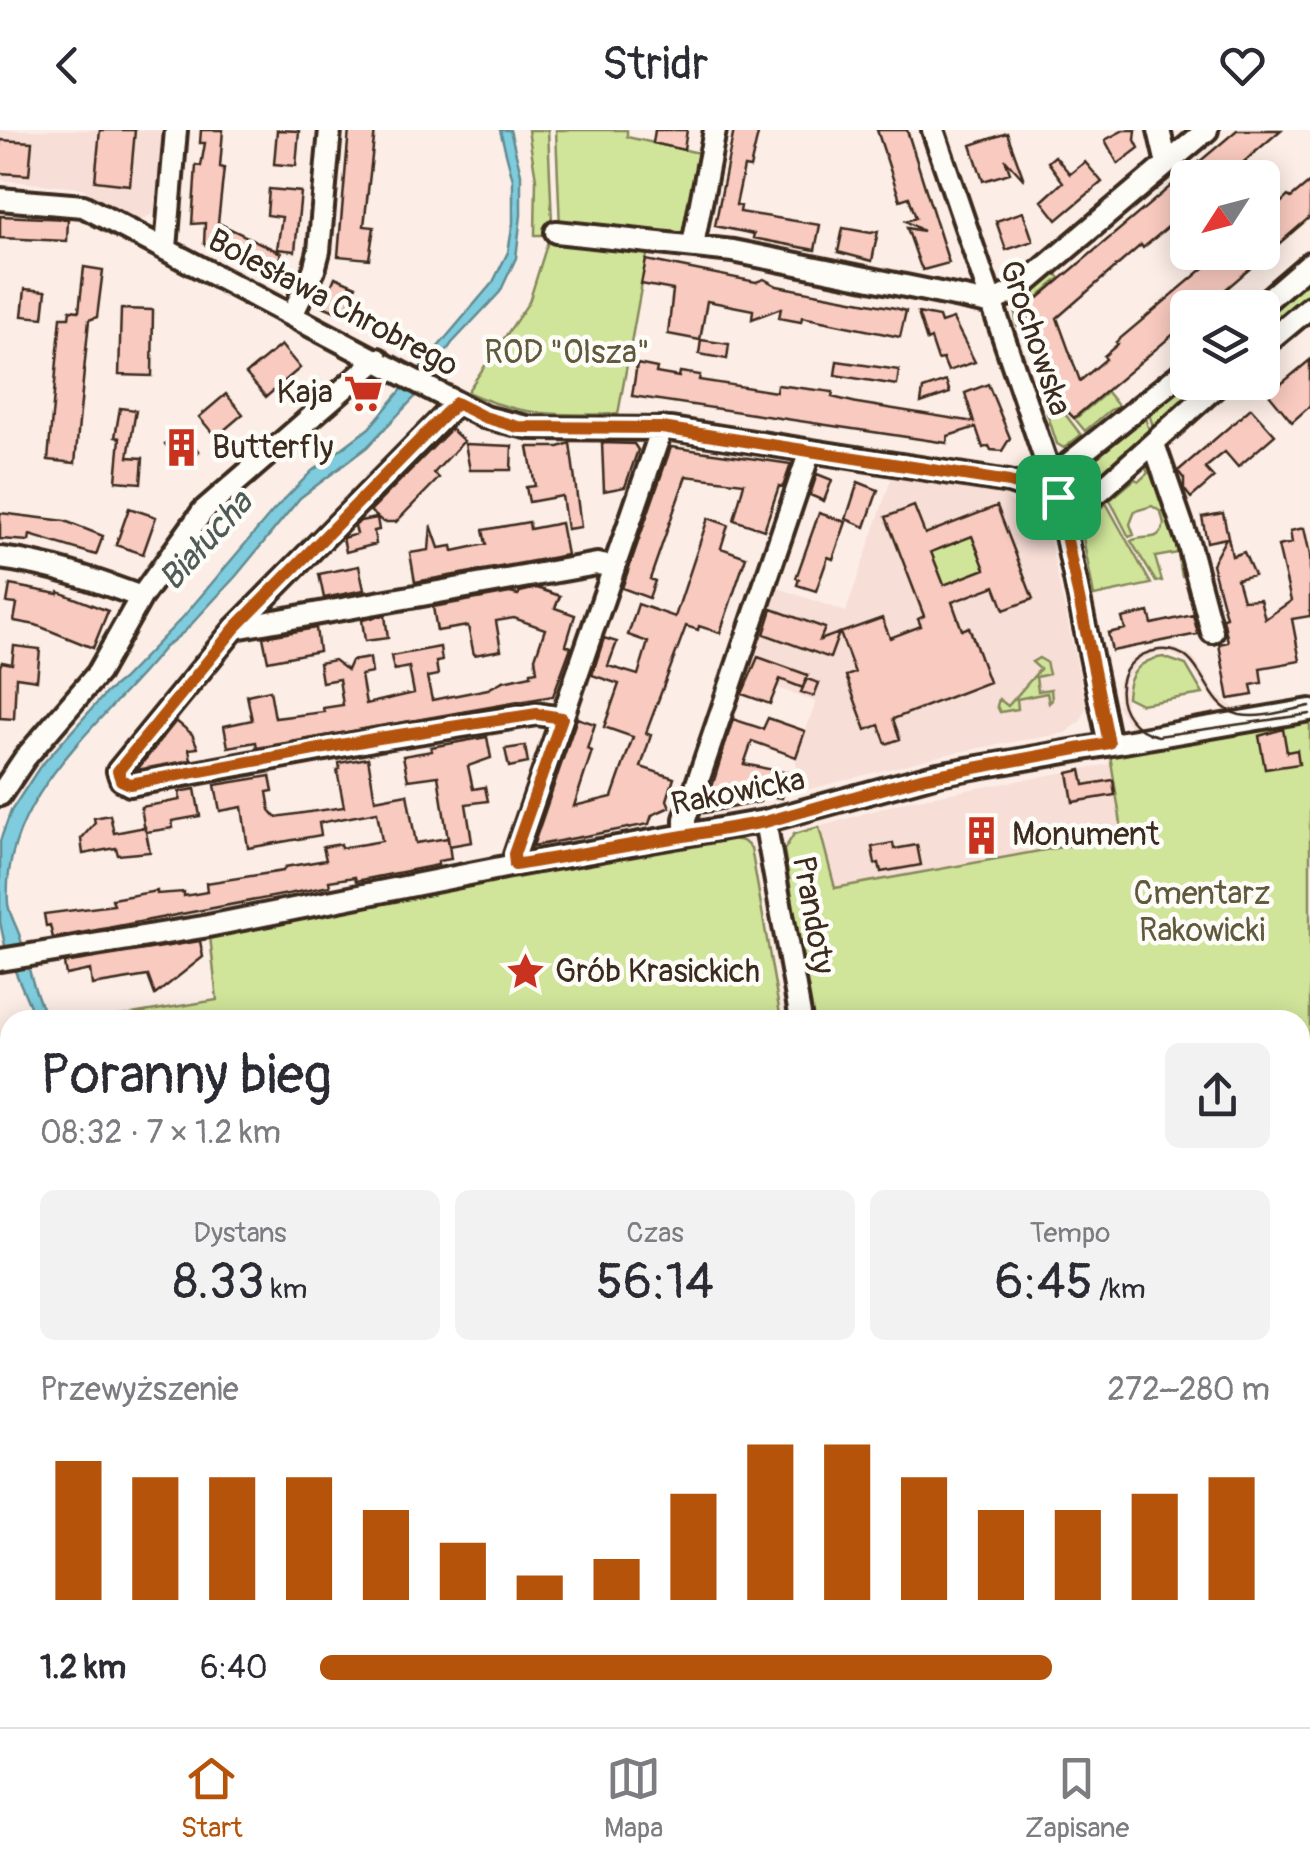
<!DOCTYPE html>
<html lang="pl">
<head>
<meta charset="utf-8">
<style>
  :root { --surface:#fff; --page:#f2f2f3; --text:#2b2b33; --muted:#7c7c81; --line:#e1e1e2; --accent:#b45309 }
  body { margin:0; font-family:Pangolin,sans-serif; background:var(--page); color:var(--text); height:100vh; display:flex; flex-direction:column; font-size:38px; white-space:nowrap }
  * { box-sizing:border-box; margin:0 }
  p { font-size:32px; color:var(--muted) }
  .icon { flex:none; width:55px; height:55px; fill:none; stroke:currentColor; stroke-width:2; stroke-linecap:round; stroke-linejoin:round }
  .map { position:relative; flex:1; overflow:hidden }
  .side { position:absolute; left:0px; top:880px; width:1310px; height:718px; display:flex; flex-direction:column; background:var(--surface); border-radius:30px 30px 0 0; box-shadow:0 5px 25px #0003 }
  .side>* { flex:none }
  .needle { width:65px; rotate:234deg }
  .controls { position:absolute; left:1170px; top:30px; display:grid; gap:20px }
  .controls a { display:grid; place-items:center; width:110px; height:110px; border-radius:15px; background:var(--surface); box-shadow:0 5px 25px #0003; font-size:50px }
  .pin { position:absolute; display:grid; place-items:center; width:85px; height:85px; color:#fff; margin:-42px; border-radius:20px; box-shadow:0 5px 15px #0006 }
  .round { display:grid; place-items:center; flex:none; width:105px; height:105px; border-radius:15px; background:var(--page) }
  .summary { display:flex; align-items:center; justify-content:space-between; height:170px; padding:0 40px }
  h1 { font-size:55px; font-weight:600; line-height:75px }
  .stats { display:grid; grid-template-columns:repeat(3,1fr); gap:15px; height:170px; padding:10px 40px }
  .stats div { display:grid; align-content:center; border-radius:15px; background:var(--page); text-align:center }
  .stats b { font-size:50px; font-weight:600 }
  .stats small { font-size:28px; font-weight:400 }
  .stats p { font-size:28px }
  .chart { height:280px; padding:20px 40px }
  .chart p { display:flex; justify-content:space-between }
  .chart svg { width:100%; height:180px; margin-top:10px; stroke:var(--accent); stroke-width:6 }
  ul { padding:0 40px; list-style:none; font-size:32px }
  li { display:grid; grid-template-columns:160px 120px 1fr; align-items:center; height:75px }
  li i { height:25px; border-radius:12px; background:var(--accent) }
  header { display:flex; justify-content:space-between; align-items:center; height:130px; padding:0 40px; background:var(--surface); font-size:45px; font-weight:600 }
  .dock { display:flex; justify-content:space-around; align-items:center; height:140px; border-top:2px solid var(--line); background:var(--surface); font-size:28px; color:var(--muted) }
  .dock a { display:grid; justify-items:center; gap:5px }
  .dock .on { color:var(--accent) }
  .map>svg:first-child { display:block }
  .built { fill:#f7ded6 }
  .green { fill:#d0e59a; stroke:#86885c; stroke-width:2.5 }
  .water { fill:#7eccdd; stroke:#638b91; stroke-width:2.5 }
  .building { fill:#f9cabf; stroke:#3b2a1e; stroke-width:2.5; fill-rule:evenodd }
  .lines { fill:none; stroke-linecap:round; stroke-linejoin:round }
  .minor-casing { stroke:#3b2a1e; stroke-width:28 }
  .minor { stroke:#fdfcf7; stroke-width:20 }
  .tram { stroke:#3b2a1e; stroke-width:2.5 }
  .rail-casing { stroke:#3b2a1e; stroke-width:8 }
  .rail { stroke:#fdfcf7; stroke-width:4; stroke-dasharray:11; stroke-linecap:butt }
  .route-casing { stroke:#fff; stroke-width:20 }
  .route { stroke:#b45309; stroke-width:12 }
  .labels { text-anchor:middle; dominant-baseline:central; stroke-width:9; stroke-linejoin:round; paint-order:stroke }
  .street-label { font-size:32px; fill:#3b2a1e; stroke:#fdfcf7 }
  .park-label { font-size:32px; fill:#60593d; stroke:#fdfcf7 }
  .poi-label { font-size:32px; fill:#3b2a1e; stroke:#fdfcf7; text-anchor:start }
  .water-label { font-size:35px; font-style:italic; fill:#4f5b57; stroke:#fdfcf7 }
</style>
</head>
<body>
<header><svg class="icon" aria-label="back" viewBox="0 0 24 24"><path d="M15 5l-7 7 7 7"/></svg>Stridr<svg class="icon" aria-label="heart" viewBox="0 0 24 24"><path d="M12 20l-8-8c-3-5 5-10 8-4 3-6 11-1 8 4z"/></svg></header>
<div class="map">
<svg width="1310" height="1597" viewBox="0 0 1310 1597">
  <rect width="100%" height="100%" fill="#fcede6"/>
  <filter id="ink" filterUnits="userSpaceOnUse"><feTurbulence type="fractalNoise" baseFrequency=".01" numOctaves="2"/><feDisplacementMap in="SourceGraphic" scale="20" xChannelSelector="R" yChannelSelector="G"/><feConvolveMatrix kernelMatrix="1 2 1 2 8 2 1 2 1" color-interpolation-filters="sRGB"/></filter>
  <g filter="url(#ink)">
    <path class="built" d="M0 0H163L156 82 137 92 82 58 0 50Z
      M892 347 1005 366 1037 394 1050 412 1086 577 1084 584 1080 592 1065 603 951 623 798 662 796 627 816 572 746 546 778 458 846 482Z
      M1154 518H1175L1194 528 1216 565 1237 580 1226 582 1214 572 1189 533 1172 524 1157 523 1138 532 1125 551 1126 578 1139 596 1131 598 1118 577V553L1130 530Z
      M1110 634 1122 705 834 758 819 697 907 671Z
      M0 1091 10 1119V1253L0 1234Z"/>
    <path class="green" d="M528 0H548L552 92 542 105H535L536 49Z
      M556 0H627V7L699 23 683 101C664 111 586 100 560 98Z
      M549 108 648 120 618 284C561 285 520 287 467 262L529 172Z
      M1310 139V172L1263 212V179Z
      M1054 141 1060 148 1028 175 1029 191 1017 196C1009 169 1036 157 1054 141Z
      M1187 243 1188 252 1215 253 1155 303 1147 277Z
      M1107 262 1119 277 1110 280 1085 301 1075 289Z
      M1055 280 1065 284 1081 305 1064 318 1057 314 1047 283Z
      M1143 281 1151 307 1100 351 1084 331Z
      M1157 330 1188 421 1182 447 1178 423 1155 427 1162 451 1156 452 1131 411C1145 404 1159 414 1164 394L1161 382 1152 376 1135 381 1130 394 1134 405 1129 407 1110 370 1135 349 1139 351 1148 343 1146 339Z
      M1106 373 1151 454 1094 466 1081 397Z
      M972 406 985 439 944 455 931 422Z
      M1163 527 1186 535 1203 564 1141 574 1127 567C1128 544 1139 530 1163 527Z
      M1039 528 1046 532 1049 544 1036 547 1038 561 1051 559 1052 570 1049 573 1047 563 1017 569 1018 579 1000 582 997 576 999 569 1008 576 1040 539 1032 532Z
      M1310 592V1597H940L938 1588H1300V890H813L784 720 794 704 819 697 835 758 1123 706 1110 625Z
      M720 707 743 711 751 718 781 890H95L217 870 210 806Z
      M38 1588H164L169 1597H126L123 1592 111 1597H33Z
      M243 1588H910L912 1597H248Z"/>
    <path class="water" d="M500 0H510L521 44V85L516 128 500 162 452 213 414 268 367 317 300 368 236 446 185 501 164 518C105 592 0 667 8 774 10 787 18 798 21 810 29 838 34 864 48 890H36L6 820 0 792V711L11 681 39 638 107 562 122 550 184 486 273 381 312 341 369 298 493 152 508 122 513 93V50Z"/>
    <path class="building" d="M100 0H135L130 55 95 51Z
      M201 0H223L220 37 224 38 218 93 281 123 274 149 261 147 264 131 240 126 238 131 204 114 205 93 192 94 196 35 201 36 205 13H200Z
      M277 0 299 1 296 36 274 34Z
      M349 0H375L364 96 374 97 369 129 338 126Z
      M655 0H687L684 20 653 13Z
      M734 0H759L750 38 744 37 736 75 741 76 740 82 820 95 815 120 753 108 754 104 715 96Z
      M877 0H907L949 133 923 140 920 135 907 98 923 101 906 91 916 88 909 67 900 70Z
      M1124 0H1136L1135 10 1139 18 1118 34 1105 10Z
      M1237 0H1281L1225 48H1188V80L1143 118 1141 115 1057 188 1080 251 1106 229 1104 226 1118 214 1116 212 1223 122H1262V90L1288 66 1291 68 1310 52V87L1204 178H1188V192L1074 288 1051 265 1054 262 1027 184 1029 176Z
      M1007 3 1024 50 1005 29 1010 43 983 51 971 15Z
      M0 10 32 12 29 45 0 43Z
      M1055 26 1070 44 1085 32 1102 52 1057 90 1042 71 1063 52 1048 32Z
      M269 59 301 62 295 121 277 119 282 87 267 85Z
      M1023 82 1033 111 1006 120 996 91Z
      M0 86 68 89 67 111 0 108Z
      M843 98 871 103 878 101 872 131 838 122Z
      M646 130 756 152 764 149 777 156 895 178 906 181 900 207 802 187 801 192 779 188 781 178 752 189 753 180 707 171 700 210 668 204 673 160 641 154Z
      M84 137 103 140 97 187 89 190 75 333 48 330 61 187H69L70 180 79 181Z
      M335 147 356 156 344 185 323 176Z
      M25 159 46 161 43 188 22 186Z
      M121 179 153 180 152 246 119 245Z
      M918 183 939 187 941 193 953 189 975 232 948 241 943 229 938 230 931 209 927 211Z
      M701 210 729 214 727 229 699 224Z
      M281 215 300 238 266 267 246 244Z
      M1310 230V276L1292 292 1269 264Z
      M837 231 899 240 897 255 835 245Z
      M637 234 657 238 656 243 679 247 680 242 700 245 699 250 776 262 777 255 833 262 832 267 857 273 974 292 965 263 988 254 1010 308 1002 321 991 320 989 316 983 318 976 297 948 306 947 313 632 266Z
      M946 251 950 263 921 273 923 259Z
      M226 264 243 284 216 307 199 287Z
      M120 278 136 280 128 327 143 328 141 353 116 351 120 308 115 307Z
      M1251 278 1275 305 1238 337 1225 322 1205 338 1214 348 1191 368 1184 359V349L1178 341Z
      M451 299 464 311 434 343 439 348 396 392H383L370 381Z
      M182 300 199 322 182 335 165 314Z
      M570 313 581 397 567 399 562 366 529 372 526 357 535 356 528 317H559Z
      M602 313 634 314 638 320 625 357 604 361Z
      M465 314 512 316 511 340H470Z
      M671 317 791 334 783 357 779 356 764 400 734 390 744 353 686 346 650 449 655 451 649 468 622 458Z
      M817 344 832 350 824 371 810 365Z
      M858 352 878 360 865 397 846 389Z
      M914 376 925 404 997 376 1033 469 1004 480 995 456 952 472 962 500 969 497 989 552 893 589 900 609 886 614 879 595 866 600 846 546 855 543 840 503 882 488 890 508 921 496 918 489 924 486 886 387ZM972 406 985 439 944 455 931 422Z
      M129 378 156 387 143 424 116 415Z
      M0 383 65 391 103 406 96 425 30 405 29 411 0 409Z
      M819 383 846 392 833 429 828 427 816 461 797 455 799 449 796 448Z
      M1223 383 1232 426 1244 422 1254 445 1237 449 1243 470 1260 469 1265 489 1291 471 1278 416 1292 413 1290 401 1304 398 1310 425V486L1292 489 1300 531 1260 538 1262 553 1251 555 1253 565 1229 569 1219 514 1228 512 1223 488 1226 487 1212 434 1226 408 1207 412 1202 387Z
      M377 388 379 400 374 401 376 414 346 422 343 408 357 404 355 396 360 391Z
      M708 388 728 395 721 418 746 427 720 503 699 496 698 500 686 496 646 603 651 605 641 637 674 648 667 670 670 677 652 685 649 694 533 716 577 588 595 594 587 619 592 621 574 676 612 667 633 607 604 597 619 554 592 545 604 508 617 512 608 536 638 545 648 512 628 505 638 474 675 487Z
      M529 392 530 399 561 393 567 425 415 452 410 423 429 420 431 395 439 418 452 416 453 421 486 414 483 400Z
      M359 436 364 460 324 468 319 444Z
      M10 455 58 464 59 462 108 481 93 518 36 495 14 491 17 474 7 473Z
      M537 458 560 466 555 478 575 485 566 515 571 517 553 566 257 618 256 612 228 617 224 596 252 590 247 565 270 560 275 588 324 582 323 578 343 575 339 549 322 552 319 533 334 530 347 540 351 531 370 528 372 543 361 545 366 574 414 563 409 537 394 540 391 526 440 517 442 531 436 532 438 545 427 547 432 570 488 559 503 551 531 545V542L537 541 535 528 545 499 514 488 496 491 501 520 474 525 468 496 437 501 433 477 510 463 518 465 520 462Z
      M772 479 825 498 820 510 839 503 830 528 764 504Z
      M1149 482 1152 494 1193 485 1198 504 1112 521 1108 503 1125 499 1122 488Z
      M385 485 388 508 365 511 362 490Z
      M316 498 319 521 268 531 263 507Z
      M14 516 40 519 37 550 16 547 14 589 0 588V536L2 532 12 534Z
      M758 527 808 545 803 557 807 549 819 553 814 566 801 562 803 558 780 549 770 574 742 564Z
      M768 588 805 601 796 627 752 611 744 634 788 643 782 668 761 665 760 672 704 683 733 589 763 599Z
      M176 591 192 604 198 618 189 619 191 630 137 640Z
      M1283 599 1287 622 1297 620 1299 634 1265 639 1259 606Z
      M487 607 491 628 468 636 473 659 485 657 488 671 466 674 472 712 449 716 438 646 408 650 403 626 432 621 431 617Z
      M525 616 528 633 509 637 505 619Z
      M368 628 375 670 407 664 416 713 448 708 451 729 438 731V735L356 751 355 747 329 751 330 756 102 799 53 808 50 795 46 796 44 784 114 775 112 769 157 761V764L184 762V766L207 762 206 753 283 741 285 737 326 730 323 717 341 714V718L382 711 377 682 319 693 321 705 248 718 242 677 220 681 215 655 270 646 273 661 267 662 270 680 276 687 344 677 337 640 340 639 339 633Z
      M1081 640 1084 655 1113 650 1115 665 1073 672 1068 643Z
      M195 659 200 686 172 691 173 698 146 702 150 722 118 725 116 718 83 724 81 709 95 693 94 688 110 685 114 703 145 697V701L141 677 180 670 179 662Z
      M992 696 995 712 973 716 970 700Z
      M893 713 894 719 917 715 921 735 881 742 879 733 875 734 872 717Z
      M200 811 203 827 155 865 148 846 92 855 90 840 66 845 64 833Z"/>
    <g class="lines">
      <defs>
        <path id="minor" d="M933 0 1058 367 1109 613
          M1159 0 1167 34
          M0 69 83 76 484 287 531 298 671 299 1009 352 1076 374 1084 373 1102 359 1221 252
          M556 102 733 121 989 173 1019 159 1207 0
          M693 115 715 0
          M166 118 176 0
          M1258 178 1310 133
          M292 185 314 140 319 121 330 0
          M1262 217 1310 177
          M457 273 235 498 118 641 121 649 130 655 379 609 537 584 562 588
          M1154 314 1189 415 1212 502
          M1058 365 1062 341 1067 335 1188 238
          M0 428C50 434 95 450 141 467
          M235 498 597 434 614 437
          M0 665 25 628 98 543 141 467 203 381 378 229
          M765 691 801 890
          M685 703V689L810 321
          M515 735V725L662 298
          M0 830 203 797 515 735 765 691 938 644 1310 580
          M0 1054 10 1082
          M925 1588 926 1597"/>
      </defs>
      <use href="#minor" class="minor-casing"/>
      <use href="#minor" class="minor"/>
      <path class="tram" d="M1310 576C1288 580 1262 589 1240 585 1200 576 1207 516 1159 520 1108 526 1108 595 1158 606L1310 584"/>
      <defs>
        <path id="rail" d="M0 1124 10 1150
          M0 1155 10 1179
          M202 1588 206 1597"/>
      </defs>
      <use href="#rail" class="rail-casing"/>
      <use href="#rail" class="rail"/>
    </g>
  </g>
  <g class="lines" filter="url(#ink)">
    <defs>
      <path id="route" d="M456 273 484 287 518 297 662 298 1009 352 1058 367 1109 613 921 648 765 692 515 735 514 724 562 588 537 584 379 608 130 654 121 650 118 641 235 498Z"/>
    </defs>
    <use href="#route" class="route-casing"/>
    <use href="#route" class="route"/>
  </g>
  <defs>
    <symbol id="supermarket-bare" viewBox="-9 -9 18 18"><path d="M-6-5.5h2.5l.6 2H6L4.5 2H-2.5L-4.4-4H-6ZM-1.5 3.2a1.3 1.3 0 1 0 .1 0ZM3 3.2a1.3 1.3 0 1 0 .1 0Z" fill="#c8321e" stroke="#fdfcf7" stroke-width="2.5" paint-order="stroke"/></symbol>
    <symbol id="building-bare" viewBox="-9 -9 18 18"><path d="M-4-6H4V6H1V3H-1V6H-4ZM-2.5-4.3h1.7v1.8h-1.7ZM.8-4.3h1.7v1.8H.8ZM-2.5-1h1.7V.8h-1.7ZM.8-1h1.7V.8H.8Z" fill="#c8321e" stroke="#fdfcf7" stroke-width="2.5" paint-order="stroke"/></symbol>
    <symbol id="sight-bare" viewBox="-9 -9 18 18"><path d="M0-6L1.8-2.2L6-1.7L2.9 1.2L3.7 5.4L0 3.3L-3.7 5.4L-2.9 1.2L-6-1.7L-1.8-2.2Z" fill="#c8321e" stroke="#fdfcf7" stroke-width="2.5" paint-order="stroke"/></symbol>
  </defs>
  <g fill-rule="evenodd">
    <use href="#supermarket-bare" x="336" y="236" width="55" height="55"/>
    <use href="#building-bare" x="154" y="290" width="55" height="55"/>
    <use href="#building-bare" x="954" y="678" width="55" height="55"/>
    <use href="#sight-bare" x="498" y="814" width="55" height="55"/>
  </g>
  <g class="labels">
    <g class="street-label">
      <text transform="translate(333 173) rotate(28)">Bolesława Chrobrego</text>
      <text transform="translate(1035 208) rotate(71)">Grochowska</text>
      <text transform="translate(738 662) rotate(-11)">Rakowicka</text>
      <text transform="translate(813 785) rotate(80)">Prandoty</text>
    </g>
    <g class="park-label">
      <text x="567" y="223">ROD "Olsza"</text>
      <text x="1202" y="764">Cmentarz<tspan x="1202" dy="37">Rakowicki</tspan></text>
    </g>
    <g class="poi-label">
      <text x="333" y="263" text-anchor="end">Kaja</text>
      <text x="212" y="318">Butterfly</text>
      <text x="1012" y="705">Monument</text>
      <text x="555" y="842">Grób Krasickich</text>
    </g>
    <g class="water-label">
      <text transform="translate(206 411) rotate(-48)">Białucha</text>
    </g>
  </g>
</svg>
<div class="controls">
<a><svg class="needle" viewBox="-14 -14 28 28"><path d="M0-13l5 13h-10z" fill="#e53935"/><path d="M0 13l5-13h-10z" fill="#7c7c81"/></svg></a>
<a><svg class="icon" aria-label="layers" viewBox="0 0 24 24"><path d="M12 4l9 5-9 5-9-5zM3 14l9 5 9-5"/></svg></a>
</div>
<div class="pin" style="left:1058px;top:367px;background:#1e9e55"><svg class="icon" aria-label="arrive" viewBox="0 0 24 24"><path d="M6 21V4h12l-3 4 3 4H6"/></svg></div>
<section class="side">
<div class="summary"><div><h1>Poranny bieg</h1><p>08:32 · 7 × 1.2 km</p></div><a class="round"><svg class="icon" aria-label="share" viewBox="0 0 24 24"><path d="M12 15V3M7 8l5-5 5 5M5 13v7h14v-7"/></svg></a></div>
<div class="stats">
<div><p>Dystans</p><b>8.33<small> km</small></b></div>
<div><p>Czas</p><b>56:14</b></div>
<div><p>Tempo</p><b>6:45<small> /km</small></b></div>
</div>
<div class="chart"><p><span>Przewyższenie</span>272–280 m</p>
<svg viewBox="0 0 160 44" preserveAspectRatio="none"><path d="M5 44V10M15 44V14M25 44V14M35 44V14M45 44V22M55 44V30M65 44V38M75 44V34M85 44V18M95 44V6M105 44V6M115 44V14M125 44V22M135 44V22M145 44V18M155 44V14"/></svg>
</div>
<ul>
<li><b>1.2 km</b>6:40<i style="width:77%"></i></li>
</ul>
</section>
</div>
<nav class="dock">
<a class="on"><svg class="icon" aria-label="home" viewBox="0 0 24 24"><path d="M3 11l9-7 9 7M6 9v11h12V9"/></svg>Start</a>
<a><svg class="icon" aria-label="map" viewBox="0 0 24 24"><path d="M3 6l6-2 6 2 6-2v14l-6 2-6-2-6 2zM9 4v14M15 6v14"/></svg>Mapa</a>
<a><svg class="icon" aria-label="saved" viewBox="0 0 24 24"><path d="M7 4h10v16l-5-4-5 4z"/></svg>Zapisane</a>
</nav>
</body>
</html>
